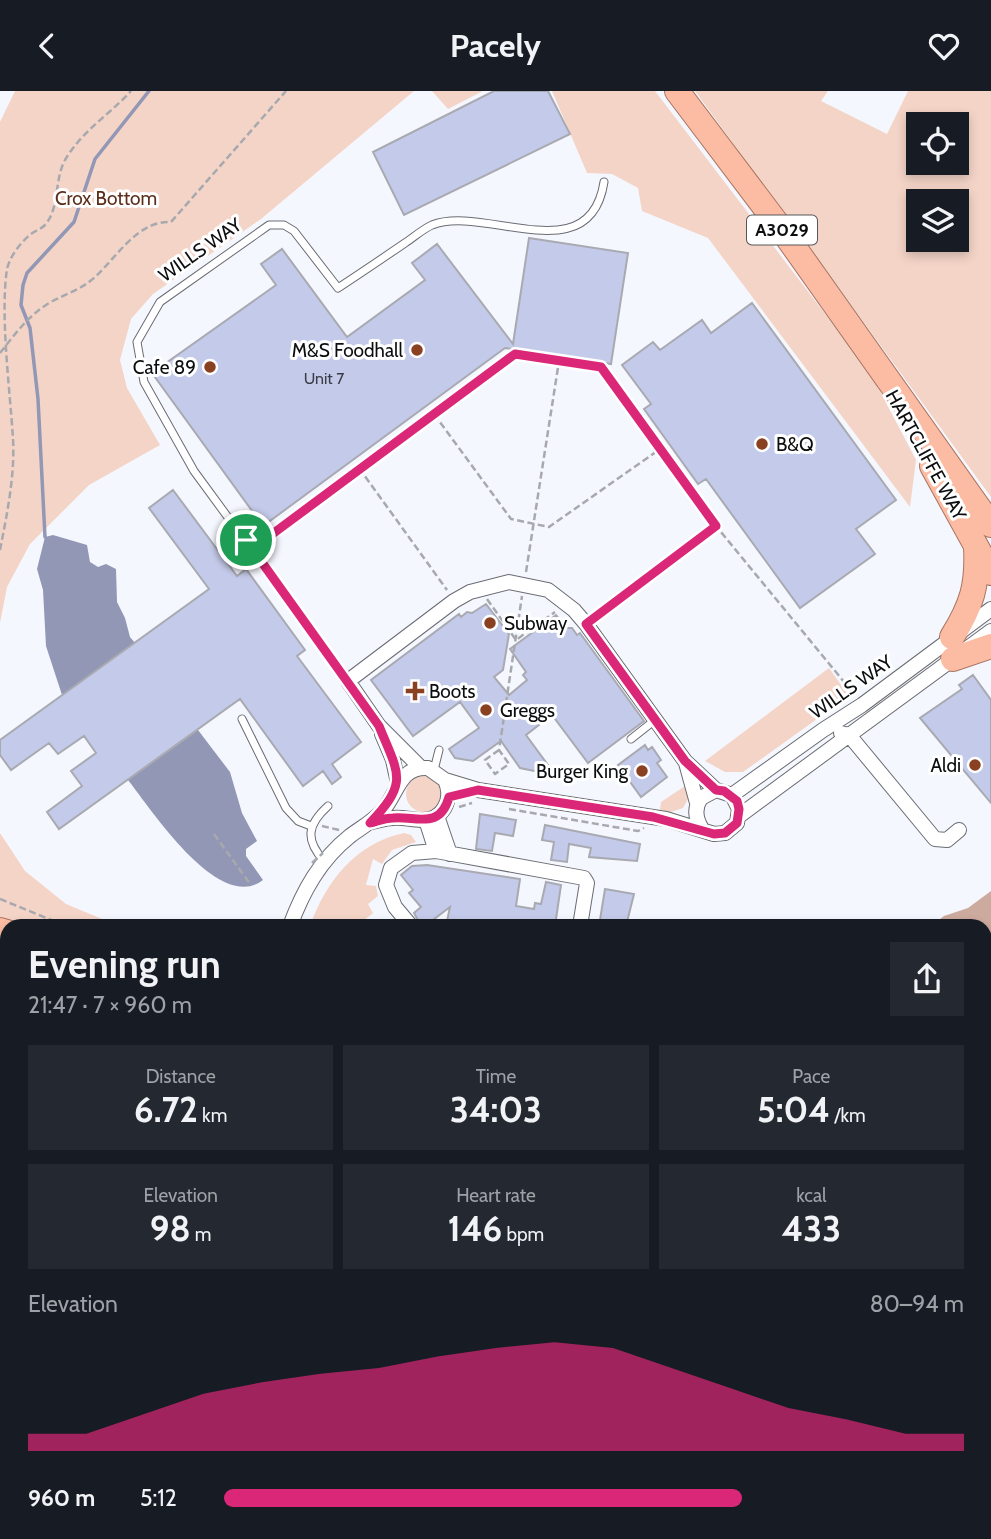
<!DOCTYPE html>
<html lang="en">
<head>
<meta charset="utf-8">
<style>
  :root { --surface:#171b24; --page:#242831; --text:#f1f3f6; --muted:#9ea1a6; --accent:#db2777 }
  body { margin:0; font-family:Cabin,sans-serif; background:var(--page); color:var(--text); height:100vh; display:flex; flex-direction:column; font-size:26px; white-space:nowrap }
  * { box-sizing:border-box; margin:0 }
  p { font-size:23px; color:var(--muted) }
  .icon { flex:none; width:38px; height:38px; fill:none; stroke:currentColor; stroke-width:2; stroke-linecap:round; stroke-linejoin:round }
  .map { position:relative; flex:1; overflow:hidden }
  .details { position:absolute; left:0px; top:828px; width:992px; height:621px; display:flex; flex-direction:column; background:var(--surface); border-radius:21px 21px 0 0; box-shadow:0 4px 10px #0003 }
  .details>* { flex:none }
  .fabs { position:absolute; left:906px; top:21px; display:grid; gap:14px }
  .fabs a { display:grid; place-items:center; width:63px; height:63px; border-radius:0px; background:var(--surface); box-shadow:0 4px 10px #0003; font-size:35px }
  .pin { position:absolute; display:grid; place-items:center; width:60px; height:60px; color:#fff; margin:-30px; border:4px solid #fff; border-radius:50%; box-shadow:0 2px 7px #0007 }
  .round { display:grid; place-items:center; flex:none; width:74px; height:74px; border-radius:0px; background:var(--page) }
  .summary { display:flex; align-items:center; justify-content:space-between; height:119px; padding:0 28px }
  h1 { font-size:38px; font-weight:800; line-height:52px }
  .metrics { display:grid; grid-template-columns:repeat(3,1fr); gap:10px; height:119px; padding:7px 28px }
  .metrics div { display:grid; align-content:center; border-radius:0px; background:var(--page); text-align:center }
  .metrics b { font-size:35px; font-weight:800 }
  .metrics small { font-size:19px; font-weight:400 }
  .metrics p { font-size:19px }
  .chart { height:196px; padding:14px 28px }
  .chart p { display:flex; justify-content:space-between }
  .chart svg { width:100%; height:126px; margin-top:7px; fill:var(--accent); opacity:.7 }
  ul { padding:0 28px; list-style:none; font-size:23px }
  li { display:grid; grid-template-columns:112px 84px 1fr; align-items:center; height:52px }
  li i { height:18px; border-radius:9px; background:var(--accent) }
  header { display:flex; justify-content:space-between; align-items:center; height:91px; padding:0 28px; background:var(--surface); font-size:32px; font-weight:800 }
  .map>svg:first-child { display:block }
  .green { fill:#f4d4c7; fill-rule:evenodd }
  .forest { fill:#ccaa9d }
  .water { fill:#9297b5 }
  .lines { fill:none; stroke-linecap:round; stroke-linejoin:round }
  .stream { stroke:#9297b5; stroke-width:3.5 }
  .building { fill:#c4cae9; stroke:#a9aab1; stroke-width:2 }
  .service-casing { stroke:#6a6c72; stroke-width:9 }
  .minor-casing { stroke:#6a6c72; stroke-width:16 }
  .trunk-casing { stroke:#a87460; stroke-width:26 }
  .path { stroke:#a7a9ae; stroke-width:2.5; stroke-dasharray:7 3.5; stroke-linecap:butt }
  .service { stroke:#fff; stroke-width:7 }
  .minor { stroke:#fff; stroke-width:14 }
  .trunk { stroke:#fcbca3; stroke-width:24 }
  .path-bridge { stroke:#a7a9ae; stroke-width:2.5; stroke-dasharray:7 3.5; stroke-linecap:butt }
  .route-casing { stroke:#fff; stroke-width:14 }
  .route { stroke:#db2777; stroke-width:9 }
  .poi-dot { fill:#894122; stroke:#fff; stroke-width:2.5 }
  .labels { text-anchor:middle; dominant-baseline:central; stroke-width:6; stroke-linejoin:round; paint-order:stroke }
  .number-label { font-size:16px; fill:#3a3c46 }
  .shield { fill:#fff; stroke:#555657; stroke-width:2 }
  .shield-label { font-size:18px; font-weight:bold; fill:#0c0d0f }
  .park-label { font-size:19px; fill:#5b2d1a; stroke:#fff }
  .street-label { font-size:19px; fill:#0c0d0f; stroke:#fff }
  .poi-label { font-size:19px; fill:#0c0d0f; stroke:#fff; text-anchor:end }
</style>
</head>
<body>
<header><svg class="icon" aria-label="back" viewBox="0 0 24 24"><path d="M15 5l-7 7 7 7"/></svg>Pacely<svg class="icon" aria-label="heart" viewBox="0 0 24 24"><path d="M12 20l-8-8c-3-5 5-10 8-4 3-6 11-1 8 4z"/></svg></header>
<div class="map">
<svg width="991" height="1448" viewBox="0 0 991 1448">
  <rect width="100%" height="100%" fill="#f5f7fe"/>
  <path class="green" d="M15 0H414L261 128 153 203 131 228 120 269 127 297 160 354 89 394 30 453 7 496 0 532V31Z
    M432 0H483L448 18Z
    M552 0H655L871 283 916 369 910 416 708 147 642 120 638 97 612 83 587 82Z
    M695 0H828L821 10 887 43 908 0H991V406ZM919 33H957V72H919ZM919 110H957V149H919Z
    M829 577 849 605 743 681H725L705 670Z
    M406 703a18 18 0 1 1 36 0a18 18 0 1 1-36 0Z
    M685 695 688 708 683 717 671 721 660 719 661 711Z
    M0 742 25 780 66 813 119 835 0 833Z
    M404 742 411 744 416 751 392 759 382 773 373 768 366 794 376 795 378 805 368 813 373 822 357 835H310C326 790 356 752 404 742Z
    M991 1043V1144L985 1141V1044Z
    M7 1427V1442H160L161 1448H0Z
    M808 1442H945L944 1448H811Z"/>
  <path class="forest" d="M991 800V901L985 914V835H931L944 825 968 817Z"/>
  <path class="water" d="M53 444 87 454 90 471 98 476 106 473 116 478 117 511 125 527 130 546 135 552 62 604 46 555 43 499 37 478 45 446Z
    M198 639 230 681 242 722 257 750 246 758V765L263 789C219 823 151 718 128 689Z"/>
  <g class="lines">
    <path class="stream" d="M45 446 38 308 30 237 21 214 23 194 27 182 74 131 95 68 149 0
      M852 1448 854 1442"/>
  </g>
  <path class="building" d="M494 0H548L570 43 404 124 373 61Z
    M529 147 628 162 611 273 505 257 263 435 152 282 276 194 261 173 282 158 347 246 425 189 412 172 437 153 513 253Z
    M752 212 896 409 856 438 875 463 800 517 706 388 698 393 644 318 651 313 622 274 653 251 660 259 702 229 711 242Z
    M173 399 237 485 246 478 305 559 297 565 361 651 332 673 341 686 332 693 323 680 303 695 240 608 59 738 47 721 82 695 71 680 96 662 84 645 58 663 49 652 11 679 0 664V649L209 498 149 417Z
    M486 513 509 543 503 579 494 586 509 604 527 589 523 584 526 581 510 558 556 524 567 537H572L577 544 580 542 644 630 588 672 552 624 526 644 548 674 539 681 520 677 501 650 473 670 455 667 449 658 479 637 460 611 413 645 371 589 459 523 461 526 467 521 472 522Z
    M973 584 991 609V712L920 627 962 598 959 594Z
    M645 654 648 659 652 656 661 669 657 672 667 686 641 706 618 674Z
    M480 723 516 729 513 745 495 742 492 760 476 758Z
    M545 734 640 753 637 770 589 766 591 757 569 753 567 771 551 769 554 751 542 749Z
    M427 774 520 788 516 815 534 818 535 812 541 813 546 791 561 794 555 835H446L450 816 425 835H421L414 822 421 816 409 802 413 799 401 784 412 775Z
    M605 798 634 803 627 831 599 835Z"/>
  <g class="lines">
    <defs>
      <path id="service" d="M348 590 194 380 144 291 137 251 160 211 269 134H284L294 140 338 197C361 182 383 167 405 152 414 146 423 138 432 134 484 113 590 182 604 91
        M242 628 286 717 298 730 311 735
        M631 648 655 629
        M434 679 439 659
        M324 770C305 749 307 734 328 715
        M0 1174 7 1160"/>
      <path id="minor" d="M841 642 849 644 935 748 947 749 959 739
        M382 643 393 669 398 692
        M686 672 697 712
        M421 677 379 635 348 590 454 510 470 501 509 491 548 499 574 519 586 533 685 670 716 699
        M445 689 478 699 666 728 714 743 725 742 737 732 739 718 732 704 716 699 701 707C694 717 695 727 702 738
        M732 704 823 639 862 614 991 518
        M437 725 450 763
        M739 725 991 540
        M426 729 436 760
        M290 835C303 800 320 769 350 745 362 736 374 730 384 718 398 701 400 675 428 677L445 689C454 708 443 730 421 729 412 729 403 726 393 727 385 727 378 730 371 731
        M411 835 395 816 386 794 391 777 412 762 436 760 584 787 587 792 580 835
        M0 983 7 986
        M0 1128 7 1132
        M985 1299 991 1301
        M0 1353 7 1355
        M0 1415 7 1392
        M665 1442 671 1448
        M532 1448 536 1442
        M694 1448 700 1442"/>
      <path id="trunk" d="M677 0 782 139 991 434
        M932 375 991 482
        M952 546C972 514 978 494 976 456
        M953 568 991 555
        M0 839 7 841
        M0 867 7 870
        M0 901 7 903
        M0 930 7 933
        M985 947 991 943
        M985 1025 991 1024"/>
    </defs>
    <use href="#service" class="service-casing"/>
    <use href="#minor" class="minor-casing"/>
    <use href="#trunk" class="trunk-casing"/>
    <path class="path" d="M0 262C15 243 28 225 49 212 65 203 81 199 95 186 117 166 138 129 171 131L286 0
      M434 323 511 428 549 436 660 358
      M359 377 447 499
      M253 444 260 439 267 447 515 263 601 276 716 435 854 603
      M0 459C7 423 15 385 13 348 10 299 0 224 7 178 10 165 21 151 31 143 35 140 41 138 45 134 60 117 54 89 65 69 82 40 109 24 131 0
      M526 481 559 270
      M487 508 516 549 555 521
      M597 524 716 435
      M499 659 485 669 495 683 509 673 499 659 522 505
      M459 716 472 712
      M509 718 638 740 644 737
      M322 735 339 739
      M214 743 251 794
      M0 808 66 835
      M985 974 991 968
      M124 1442 126 1448
      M249 1442V1448
      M816 1442 820 1448
      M95 1448 99 1442"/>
    <use href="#service" class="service"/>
    <use href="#minor" class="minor"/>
    <use href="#trunk" class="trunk"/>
    <path class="path-bridge" d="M312 772 323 762"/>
  </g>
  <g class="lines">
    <defs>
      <path id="route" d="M515 263 601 276 716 435 586 533 685 670 716 699 724 700 737 710 739 718 737 732 725 742 714 743 653 726 478 699 449 706C440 739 417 725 393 727 385 727 378 730 370 732 409 691 399 684 379 635L246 449 260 439 267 447Z"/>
    </defs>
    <use href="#route" class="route-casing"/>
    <use href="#route" class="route"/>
  </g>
  <g class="poi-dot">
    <circle cx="417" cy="259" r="7"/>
    <circle cx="210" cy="276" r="7"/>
    <circle cx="762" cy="353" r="7"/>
    <circle cx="490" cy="532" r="7"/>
    <path d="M411.5 589.5h7v7h7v7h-7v7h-7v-7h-7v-7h7z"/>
    <circle cx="486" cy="619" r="7"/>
    <circle cx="975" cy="674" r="7"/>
    <circle cx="642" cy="680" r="7"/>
  </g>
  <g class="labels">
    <g class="number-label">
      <text x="324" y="287">Unit 7</text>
    </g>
    <rect class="shield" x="747" y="124.5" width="70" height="29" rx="5"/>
    <g class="shield-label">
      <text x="782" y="139">A3029</text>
    </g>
    <g class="park-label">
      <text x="106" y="107">Crox Bottom</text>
    </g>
    <g class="street-label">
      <text transform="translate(200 159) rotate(-35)">WILLS WAY</text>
      <text transform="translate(926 364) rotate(61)">HARTCLIFFE WAY</text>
      <text transform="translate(851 596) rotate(-35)">WILLS WAY</text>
    </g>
    <g class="poi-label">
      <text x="403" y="259">M&amp;S Foodhall</text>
      <text x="196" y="276">Cafe 89</text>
      <text x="776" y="353" text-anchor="start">B&amp;Q</text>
      <text x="504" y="532" text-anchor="start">Subway</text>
      <text x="429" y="600" text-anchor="start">Boots</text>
      <text x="500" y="619" text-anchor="start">Greggs</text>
      <text x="961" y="674">Aldi</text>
      <text x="628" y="680">Burger King</text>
    </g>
  </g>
</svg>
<div class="fabs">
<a><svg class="icon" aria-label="locate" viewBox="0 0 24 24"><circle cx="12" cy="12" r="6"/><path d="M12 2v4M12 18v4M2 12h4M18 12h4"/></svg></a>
<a><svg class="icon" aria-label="layers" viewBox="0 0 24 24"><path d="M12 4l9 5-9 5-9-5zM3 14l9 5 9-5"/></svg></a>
</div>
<div class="pin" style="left:246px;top:449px;background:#1e9e55"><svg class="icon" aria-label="arrive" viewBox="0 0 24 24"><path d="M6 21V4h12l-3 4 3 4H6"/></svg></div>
<section class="details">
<div class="summary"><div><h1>Evening run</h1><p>21:47 · 7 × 960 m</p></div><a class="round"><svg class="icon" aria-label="share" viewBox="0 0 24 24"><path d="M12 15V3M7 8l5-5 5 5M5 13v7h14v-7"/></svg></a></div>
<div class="metrics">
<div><p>Distance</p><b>6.72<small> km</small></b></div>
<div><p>Time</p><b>34:03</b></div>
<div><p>Pace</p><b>5:04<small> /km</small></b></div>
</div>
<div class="metrics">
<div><p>Elevation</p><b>98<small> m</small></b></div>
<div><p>Heart rate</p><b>146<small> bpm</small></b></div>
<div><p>kcal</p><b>433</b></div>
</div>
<div class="chart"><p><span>Elevation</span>80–94 m</p>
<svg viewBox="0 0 160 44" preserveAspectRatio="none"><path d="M0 44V38L10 38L20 31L30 24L40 20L50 17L60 15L70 11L80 8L90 6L100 8L110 15L120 22L130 29L140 33L150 38L160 38V44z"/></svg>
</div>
<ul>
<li><b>960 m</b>5:12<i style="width:70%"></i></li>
</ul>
</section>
</div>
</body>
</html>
